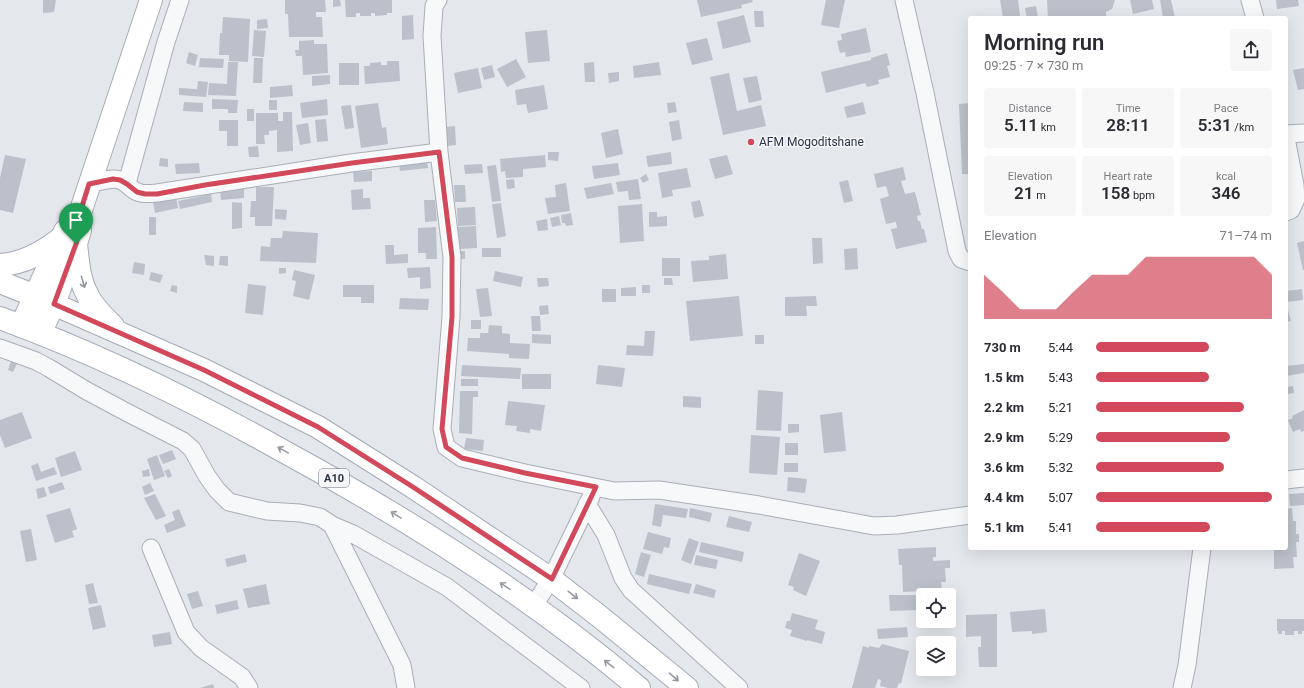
<!DOCTYPE html>
<html lang="en">
<head>
<meta charset="utf-8">
<style>
  :root { --surface:#fff; --page:#f7f7f7; --text:#2b2b33; --muted:#7c7c81; --accent:#d1495b }
  body { margin:0; font-family:Roboto,sans-serif; background:var(--page); color:var(--text); height:100vh; display:flex; flex-direction:column; font-size:15px; white-space:nowrap }
  * { box-sizing:border-box; margin:0 }
  p { font-size:13px; color:var(--muted) }
  .icon { flex:none; width:22px; height:22px; fill:none; stroke:currentColor; stroke-width:2; stroke-linecap:round; stroke-linejoin:round }
  .map { position:relative; flex:1; overflow:hidden }
  .sheet { position:absolute; left:968px; top:16px; width:320px; height:534px; display:flex; flex-direction:column; background:var(--surface); border-radius:4px; box-shadow:0 4px 16px #0002 }
  .sheet>* { flex:none }
  .tools { position:absolute; left:916px; top:588px; display:grid; gap:8px }
  .tools a { display:grid; place-items:center; width:40px; height:40px; border-radius:4px; background:var(--surface); box-shadow:0 4px 16px #0002; font-size:20px }
  .pin { position:absolute; display:grid; place-items:center; width:34px; height:34px; color:#fff; margin:-41px -17px; border-radius:50% 50% 50% 0; rotate:-45deg; box-shadow:0 0 4px #0007 }
  .pin .icon { rotate:45deg }
  .round { display:grid; place-items:center; flex:none; width:42px; height:42px; border-radius:4px; background:var(--page) }
  .head { display:flex; align-items:center; justify-content:space-between; height:68px; padding:0 16px }
  h1 { font-size:22px; font-weight:600; line-height:30px }
  .stats { display:grid; grid-template-columns:repeat(3,1fr); gap:6px; height:68px; padding:4px 16px }
  .stats div { display:grid; align-content:center; border-radius:4px; background:var(--page); text-align:center }
  .stats b { font-size:17px; font-weight:600 }
  .stats small { font-size:11px; font-weight:400 }
  .stats p { font-size:11px }
  .chart { height:112px; padding:8px 16px }
  .chart p { display:flex; justify-content:space-between }
  .chart svg { width:100%; height:72px; margin-top:4px; fill:var(--accent); opacity:.7 }
  ul { padding:0 16px; list-style:none; font-size:13px }
  li { display:grid; grid-template-columns:64px 48px 1fr; align-items:center; height:30px }
  li i { height:10px; border-radius:5px; background:var(--accent) }
  .map>svg:first-child { display:block }
  .building { fill:#bbc0ca }
  .lines { fill:none; stroke-linecap:round; stroke-linejoin:round }
  .street-casing { stroke:#a9aeb7; stroke-width:19 }
  .secondary-casing { stroke:#a9aeb7; stroke-width:24 }
  .primary-casing { stroke:#a3abb8; stroke-width:24 }
  .street { stroke:#f7f8fa; stroke-width:17 }
  .secondary { stroke:#fff; stroke-width:22 }
  .primary { stroke:#fff; stroke-width:22 }
  .oneway { stroke:#959aa2 }
  .route-casing { stroke:#fff; stroke-width:8 }
  .route { stroke:#d1495b; stroke-width:5 }
  .poi-dot { fill:#d1495b; stroke:#f4f6f9; stroke-width:1.5 }
  .labels { text-anchor:middle; dominant-baseline:central; stroke-width:3; stroke-linejoin:round; paint-order:stroke }
  .shield { fill:#f4f6f9; stroke:#676e7b; stroke-width:1 }
  .shield-label { font-size:11px; font-weight:bold; fill:#2b3445 }
  .poi-label { font-size:12px; fill:#2b3445; stroke:#f4f6f9; text-anchor:start }
</style>
</head>
<body>
<div class="map">
<svg width="1304" height="688" viewBox="0 0 1304 688">
  <rect width="100%" height="100%" fill="#e4e7ec"/>
  <path class="building" d="M43 0H56L54 12 43 13Z
    M285 0H325L326 12H316V17H322L323 37H289L288 14H285Z
    M333 0H340L341 6 333 7Z
    M345 0H392V13H387V15L375 16V13H371V16H360V13H356V17H346Z
    M697 0H752L753 2 741 5 742 8 701 17Z
    M826 0H845L839 28 821 25Z
    M1000 0H1018L1020 16 1003 18Z
    M1047 0H1115L1112 9 1106 12V18H1048Z
    M1130 0H1152L1154 9 1133 14Z
    M1160 0H1171L1175 18H1163Z
    M1276 0H1298L1299 6 1277 9Z
    M1036 6 1038 18H1027L1025 8Z
    M754 11H763L764 27H755Z
    M413 15 414 39 402 40V16Z
    M744 15 751 42 723 49 717 22Z
    M223 17 250 19 248 62 229 61V55H219L220 33H222Z
    M267 19 268 28 257 29V20Z
    M866 28 871 52 846 57 845 52 840 53 837 41 842 40 841 34Z
    M254 30 266 31 264 57 252 56Z
    M547 30 550 61 528 63 525 32Z
    M707 38 713 60 692 65 686 43Z
    M314 40V44H327L328 73 303 75 302 56H296L295 50H299V41Z
    M189 52 198 55 195 66 186 63Z
    M887 53 890 65 887 66 890 77 878 80 879 84 867 87 865 83 826 93 821 72 871 60V58Z
    M200 58 224 59 223 68 199 67Z
    M254 58H263L262 83H253Z
    M516 59 526 77 507 87 497 69Z
    M387 61H399L400 81 365 84 364 66H370V63L381 62V65H387Z
    M228 62H238L236 96 208 95 209 83 227 84Z
    M594 62 595 82H585L584 63Z
    M659 62 661 75 634 78 633 66Z
    M339 63H359V85H339Z
    M492 65 495 77 484 80 481 68Z
    M478 68 482 88 458 93 454 73Z
    M1304 68V89L1298 90 1293 70Z
    M619 72V81L609 83 608 73Z
    M729 73 737 111 761 105 766 126 723 135 710 77Z
    M330 75V84L312 86V76Z
    M757 76 762 100 749 103 743 78Z
    M198 81 208 82 206 97 179 95V88L197 89Z
    M292 85 293 96 270 98V87Z
    M544 85 548 109 528 113 526 104 517 105 515 90Z
    M212 99 238 100 237 113H228V109H212Z
    M327 99 328 115 302 118 300 103Z
    M269 100H277V110H269Z
    M184 102 203 103V112L183 111Z
    M675 102 677 112 668 113 667 103Z
    M863 102 866 114 847 118 844 107Z
    M378 103 382 128 386 127 388 144 361 148 355 106Z
    M970 103V174H962L959 104Z
    M351 105 354 128 345 129 341 106Z
    M247 109H254V121H247Z
    M283 112H292L293 151 277 152V130L269 131V135H264L265 144H256V113H278V121H283Z
    M326 119 328 141 317 142 315 120Z
    M219 120H238V146H227V131H219Z
    M679 120 682 139 672 141 669 122Z
    M308 123 311 143 300 145 296 125Z
    M455 126 456 145 448 146 446 127Z
    M618 129 623 154 606 158 601 133Z
    M258 146 259 157H249L248 147Z
    M548 152H559L558 161 548 160Z
    M671 152 672 164 648 167 646 156Z
    M5 155 26 159 13 213 0 210V178Z
    M545 155 546 167 523 169V177L506 178 505 171 501 172 500 159Z
    M727 155 733 174 715 179 709 159Z
    M160 158 168 159V167L159 166Z
    M427 161 428 168 400 171 399 165Z
    M199 163 200 173 176 174 175 164Z
    M618 163 620 175 594 179 592 166Z
    M482 164 483 173 465 174 464 165Z
    M496 165 501 201 492 202 487 166Z
    M903 167 906 180 901 181 905 194 915 192 921 215 917 216 918 221H920L922 229H924L927 242 896 249 891 229 897 228 896 222 886 224 880 199 889 196 886 186 877 188 874 174Z
    M687 168 691 187 672 190 673 196 662 198 658 173Z
    M372 171V181L354 182 353 172Z
    M646 174 649 180 643 183 640 178Z
    M514 179 515 188 507 189 506 180Z
    M638 179 641 199 629 200 628 191 618 192 616 182Z
    M848 180 853 201 844 203 839 182Z
    M566 183 570 211 548 214 545 198 556 197 555 185Z
    M611 183 614 194 587 199 584 188Z
    M454 185H465L466 202H455Z
    M256 187H274L272 226H255V217H250L251 201H256Z
    M244 188V198L221 200 220 190Z
    M363 189V198H370L371 209 352 210 351 190Z
    M211 194 212 202 180 209 178 201Z
    M176 197 178 208 155 213 153 202Z
    M424 200H435L437 221 425 222Z
    M700 200 704 216 694 218 691 202Z
    M232 202 242 203V228L232 229Z
    M501 203 506 236 497 238 492 204Z
    M642 204 644 241 620 243 618 206Z
    M475 207 476 225 458 226 457 208Z
    M275 209 287 210 286 220 275 219Z
    M649 212H657V217L667 216V226L649 227Z
    M571 213 573 225 566 226 565 223H562L561 215Z
    M559 216 561 225 552 227 550 218Z
    M149 217H156V235H149Z
    M547 219 548 230 538 231 536 221Z
    M476 226 477 248 459 249 457 227Z
    M436 227 437 259H426V253H418V228Z
    M283 231 318 233 316 263 260 261 261 246 270 247 271 238H282Z
    M812 238H822L823 263 813 264Z
    M1304 241V270H1303L1297 243Z
    M385 245H394V255L408 254V263L386 264Z
    M482 248H501V257H482Z
    M857 248 858 269 845 270 844 249Z
    M459 251H465V259H460Z
    M726 254 728 279 693 282 691 261 709 260V256Z
    M204 255 214 256V266L206 265Z
    M220 256H228V266L219 265Z
    M662 258H680V276H662Z
    M134 262 145 264 144 275 132 273Z
    M430 267 431 288 420 289V277L408 278 407 268Z
    M279 268H286V273L279 274Z
    M294 270 315 275 309 300 293 296 296 281 292 280Z
    M495 271 523 277 521 287 493 281Z
    M151 272 163 275 160 283 149 280Z
    M537 278H548L549 286 538 287Z
    M664 278H672L673 285H664Z
    M248 284 266 286 263 315 245 313Z
    M172 285 177 286V293L170 291Z
    M343 285H374V303H361V297H343Z
    M642 285H650V293H642Z
    M636 287V296H621V288Z
    M488 288 492 316 480 317 476 289Z
    M602 289H616V302H602Z
    M1302 289 1303 300 1286 302V291Z
    M739 296 743 336 690 341 686 301Z
    M816 296 817 306H806L807 316H785V297Z
    M400 298 429 299 428 310 399 309Z
    M548 305 549 314 540 315 539 306Z
    M1288 310 1291 321 1286 322V311Z
    M531 316H540L541 331H532Z
    M471 320H481V329H471Z
    M489 325 502 326V333L510 334V343L530 344 529 359 509 358V354L467 351 468 338H480V333H488Z
    M645 331H655L653 356 626 355 627 345 644 346Z
    M532 334 551 335V344L532 343Z
    M755 335H764V344H755Z
    M11 361 17 364 13 372 8 370Z
    M1304 364V373L1286 376V366Z
    M462 365 521 368 520 379 461 376Z
    M598 365 625 368 622 387 596 384Z
    M522 374H551V389H522Z
    M461 379H478V386H461Z
    M1293 386 1294 393 1288 394 1286 387Z
    M758 390 783 392 781 431 756 430Z
    M460 391H478V397H473L472 434 459 433Z
    M683 396 701 397V408L683 407Z
    M508 401 545 405 541 431 530 429V433L516 431 517 426 505 425Z
    M1304 410V431L1301 432 1300 429 1293 432 1288 420 1293 418 1292 416Z
    M22 412 32 438 5 448 0 435V420Z
    M842 412 846 451 824 453 820 415Z
    M788 424H799V432L788 433Z
    M751 435 780 437 777 475 749 473Z
    M466 438 484 440 483 451 464 449Z
    M785 443H798V455H785Z
    M172 450 176 459 163 464 159 455Z
    M75 451 82 470 61 477 55 458Z
    M157 455 165 476 154 480 147 459Z
    M38 463 41 472 54 467 57 474 36 481 31 466Z
    M784 463H798V472H784Z
    M149 469 150 476 143 477 142 471Z
    M169 469 172 476 168 478 164 471Z
    M788 477 807 479 805 493 787 491Z
    M62 482 65 489 50 494 48 487Z
    M150 483 154 491 145 495 142 487Z
    M44 487 47 496 38 499 36 489Z
    M1304 493V505L1290 506 1289 494Z
    M155 494 166 516 156 520 144 498Z
    M655 504 688 509 686 518 663 515 661 527 652 525Z
    M70 508 77 529 72 531 74 537 55 543 46 515Z
    M690 508 712 513 710 522 689 517Z
    M1292 508 1293 521H1296V534H1299V542H1296L1297 557H1293L1294 568 1274 569V548H1286V509Z
    M179 509 186 526 167 533 164 525 175 520 172 512Z
    M729 516 752 522 749 532 726 527Z
    M31 529 37 560 26 562 20 531Z
    M648 532 671 538 669 548 664 547 662 554 643 549Z
    M689 538 699 542 691 564 681 560Z
    M701 542 744 552 742 562 699 552Z
    M936 547V557H933V561L950 560V568H945L946 582H941L942 590 903 592 902 565H899L898 549Z
    M641 552 651 555 644 577 635 574Z
    M799 553 820 561 806 596 793 590 794 587 788 585Z
    M245 554 247 562 227 567 225 559Z
    M696 555 718 560 716 569 694 565Z
    M649 574 692 584 689 594 647 584Z
    M93 583 98 603 89 604 85 585Z
    M266 584 270 604 248 608 243 589Z
    M696 584 716 590 714 598 693 593Z
    M198 591 203 606 192 609 187 594Z
    M889 595H918L919 610 890 611Z
    M237 600 239 609 217 614 215 605Z
    M101 605 106 627 93 630 88 608Z
    M1045 609 1047 632 1032 634V631L1012 632 1010 612Z
    M792 613 818 620 815 629 825 632 822 644 807 640V641L790 636 792 630 785 628 787 621H790Z
    M997 614V667H979L978 647H981V636L966 637V615Z
    M1277 619H1304V631H1302V634H1298V631H1294V635H1285V631H1282V634H1278V631H1277Z
    M907 627 908 637 878 639 877 629Z
    M170 632 172 644 154 647 152 635Z
    M882 644 909 651 901 684 899 683 897 688H888L880 686 881 680 878 679 875 688H852L863 646 869 648V646L879 648Z
    M213 684 214 688H200Z"/>
  <g class="lines">
    <defs>
      <path id="street" d="M438 0 434 6 432 36 439 152 452 257 451 317 442 429 446 447 462 458 525 473 614 491 659 490 759 505 874 526 897 525 970 515
        M904 0 925 93 957 251 961 259 970 262
        M1250 0 1255 18
        M1286 134 1304 133
        M1286 138 1295 185 1296 199 1291 210 1286 212
        M127 183 166 42 180 0
        M89 184C98 182 111 177 120 180 124 182 127 184 130 187 138 195 147 194 157 193L351 163 439 152
        M0 348 36 361 49 368 87 391 130 414 183 441 192 449 207 476 217 490 229 502 267 511 300 513 320 517 332 525 402 665 406 688
        M1286 480 1304 478
        M587 504 606 535 623 578 631 590 739 688
        M332 525 353 534 447 587 581 688
        M151 548 186 632 201 648 242 677 249 688
        M534 605 551 579 591 497
        M1182 688 1187 665 1202 548"/>
      <path id="secondary" d="M21 326 65 231
        M40 333 54 304 76 244 80 230 79 216 151 0"/>
      <path id="primary" d="M76 244C78 261 79 279 87 294 92 306 104 317 113 326
        M0 265C23 264 42 253 60 239
        M0 282 35 296 204 370 318 427 413 487 551 579 599 616 687 688
        M0 318C98 354 192 400 283 451 408 519 531 596 639 688"/>
    </defs>
    <use href="#street" class="street-casing"/>
    <use href="#secondary" class="secondary-casing"/>
    <use href="#primary" class="primary-casing"/>
    <use href="#street" class="street"/>
    <use href="#secondary" class="secondary"/>
    <use href="#primary" class="primary"/>
  </g>
  <defs><path id="oneway-shaft" d="M-6 0H5M1.5-3L5.5 0L1.5 3" fill="none" stroke-width="1.6" stroke-linecap="round" stroke-linejoin="round"/></defs>
  <g class="oneway">
    <use href="#oneway-shaft" transform="translate(83 282) rotate(74)"/>
    <use href="#oneway-shaft" transform="translate(283 450) rotate(-151)"/>
    <use href="#oneway-shaft" transform="translate(396 515) rotate(-148)"/>
    <use href="#oneway-shaft" transform="translate(505 586) rotate(-146)"/>
    <use href="#oneway-shaft" transform="translate(573 595) rotate(38)"/>
    <use href="#oneway-shaft" transform="translate(609 664) rotate(-142)"/>
    <use href="#oneway-shaft" transform="translate(674 677) rotate(41)"/>
  </g>
  <g class="lines">
    <defs>
      <path id="route" d="M439 152 452 257V317L442 429 446 447 462 458 525 473 596 487 552 579 413 487 318 427 204 370 54 304 76 244 80 230 79 216 89 184 113 179 120 180 127 184 137 192 145 194H157L205 185 352 163Z"/>
    </defs>
    <use href="#route" class="route-casing"/>
    <use href="#route" class="route"/>
  </g>
  <circle class="poi-dot" cx="751" cy="142" r="4"/>
  <g class="labels">
    <rect class="shield" x="319" y="469" width="30" height="18" rx="3"/>
    <g class="shield-label">
      <text x="334" y="478">A10</text>
    </g>
    <g class="poi-label">
      <text x="759" y="142">AFM Mogoditshane</text>
    </g>
  </g>
</svg>
<div class="tools">
<a><svg class="icon" aria-label="locate" viewBox="0 0 24 24"><circle cx="12" cy="12" r="6"/><path d="M12 2v4M12 18v4M2 12h4M18 12h4"/></svg></a>
<a><svg class="icon" aria-label="layers" viewBox="0 0 24 24"><path d="M12 4l9 5-9 5-9-5zM3 14l9 5 9-5"/></svg></a>
</div>
<div class="pin" style="left:76px;top:244px;background:#1e9e55"><svg class="icon" aria-label="arrive" viewBox="0 0 24 24"><path d="M6 21V4h12l-3 4 3 4H6"/></svg></div>
<section class="sheet">
<div class="head"><div><h1>Morning run</h1><p>09:25 · 7 × 730 m</p></div><a class="round"><svg class="icon" aria-label="share" viewBox="0 0 24 24"><path d="M12 15V3M7 8l5-5 5 5M5 13v7h14v-7"/></svg></a></div>
<div class="stats">
<div><p>Distance</p><b>5.11<small> km</small></b></div>
<div><p>Time</p><b>28:11</b></div>
<div><p>Pace</p><b>5:31<small> /km</small></b></div>
</div>
<div class="stats">
<div><p>Elevation</p><b>21<small> m</small></b></div>
<div><p>Heart rate</p><b>158<small> bpm</small></b></div>
<div><p>kcal</p><b>346</b></div>
</div>
<div class="chart"><p><span>Elevation</span>71–74 m</p>
<svg viewBox="0 0 160 44" preserveAspectRatio="none"><path d="M0 44V17L10 27L20 38L30 38L40 38L50 27L60 17L70 17L80 17L90 6L100 6L110 6L120 6L130 6L140 6L150 6L160 17V44z"/></svg>
</div>
<ul>
<li><b>730 m</b>5:44<i style="width:64%"></i></li>
<li><b>1.5 km</b>5:43<i style="width:64%"></i></li>
<li><b>2.2 km</b>5:21<i style="width:84%"></i></li>
<li><b>2.9 km</b>5:29<i style="width:76%"></i></li>
<li><b>3.6 km</b>5:32<i style="width:73%"></i></li>
<li><b>4.4 km</b>5:07<i style="width:100%"></i></li>
<li><b>5.1 km</b>5:41<i style="width:65%"></i></li>
</ul>
</section>
</div>
</body>
</html>
